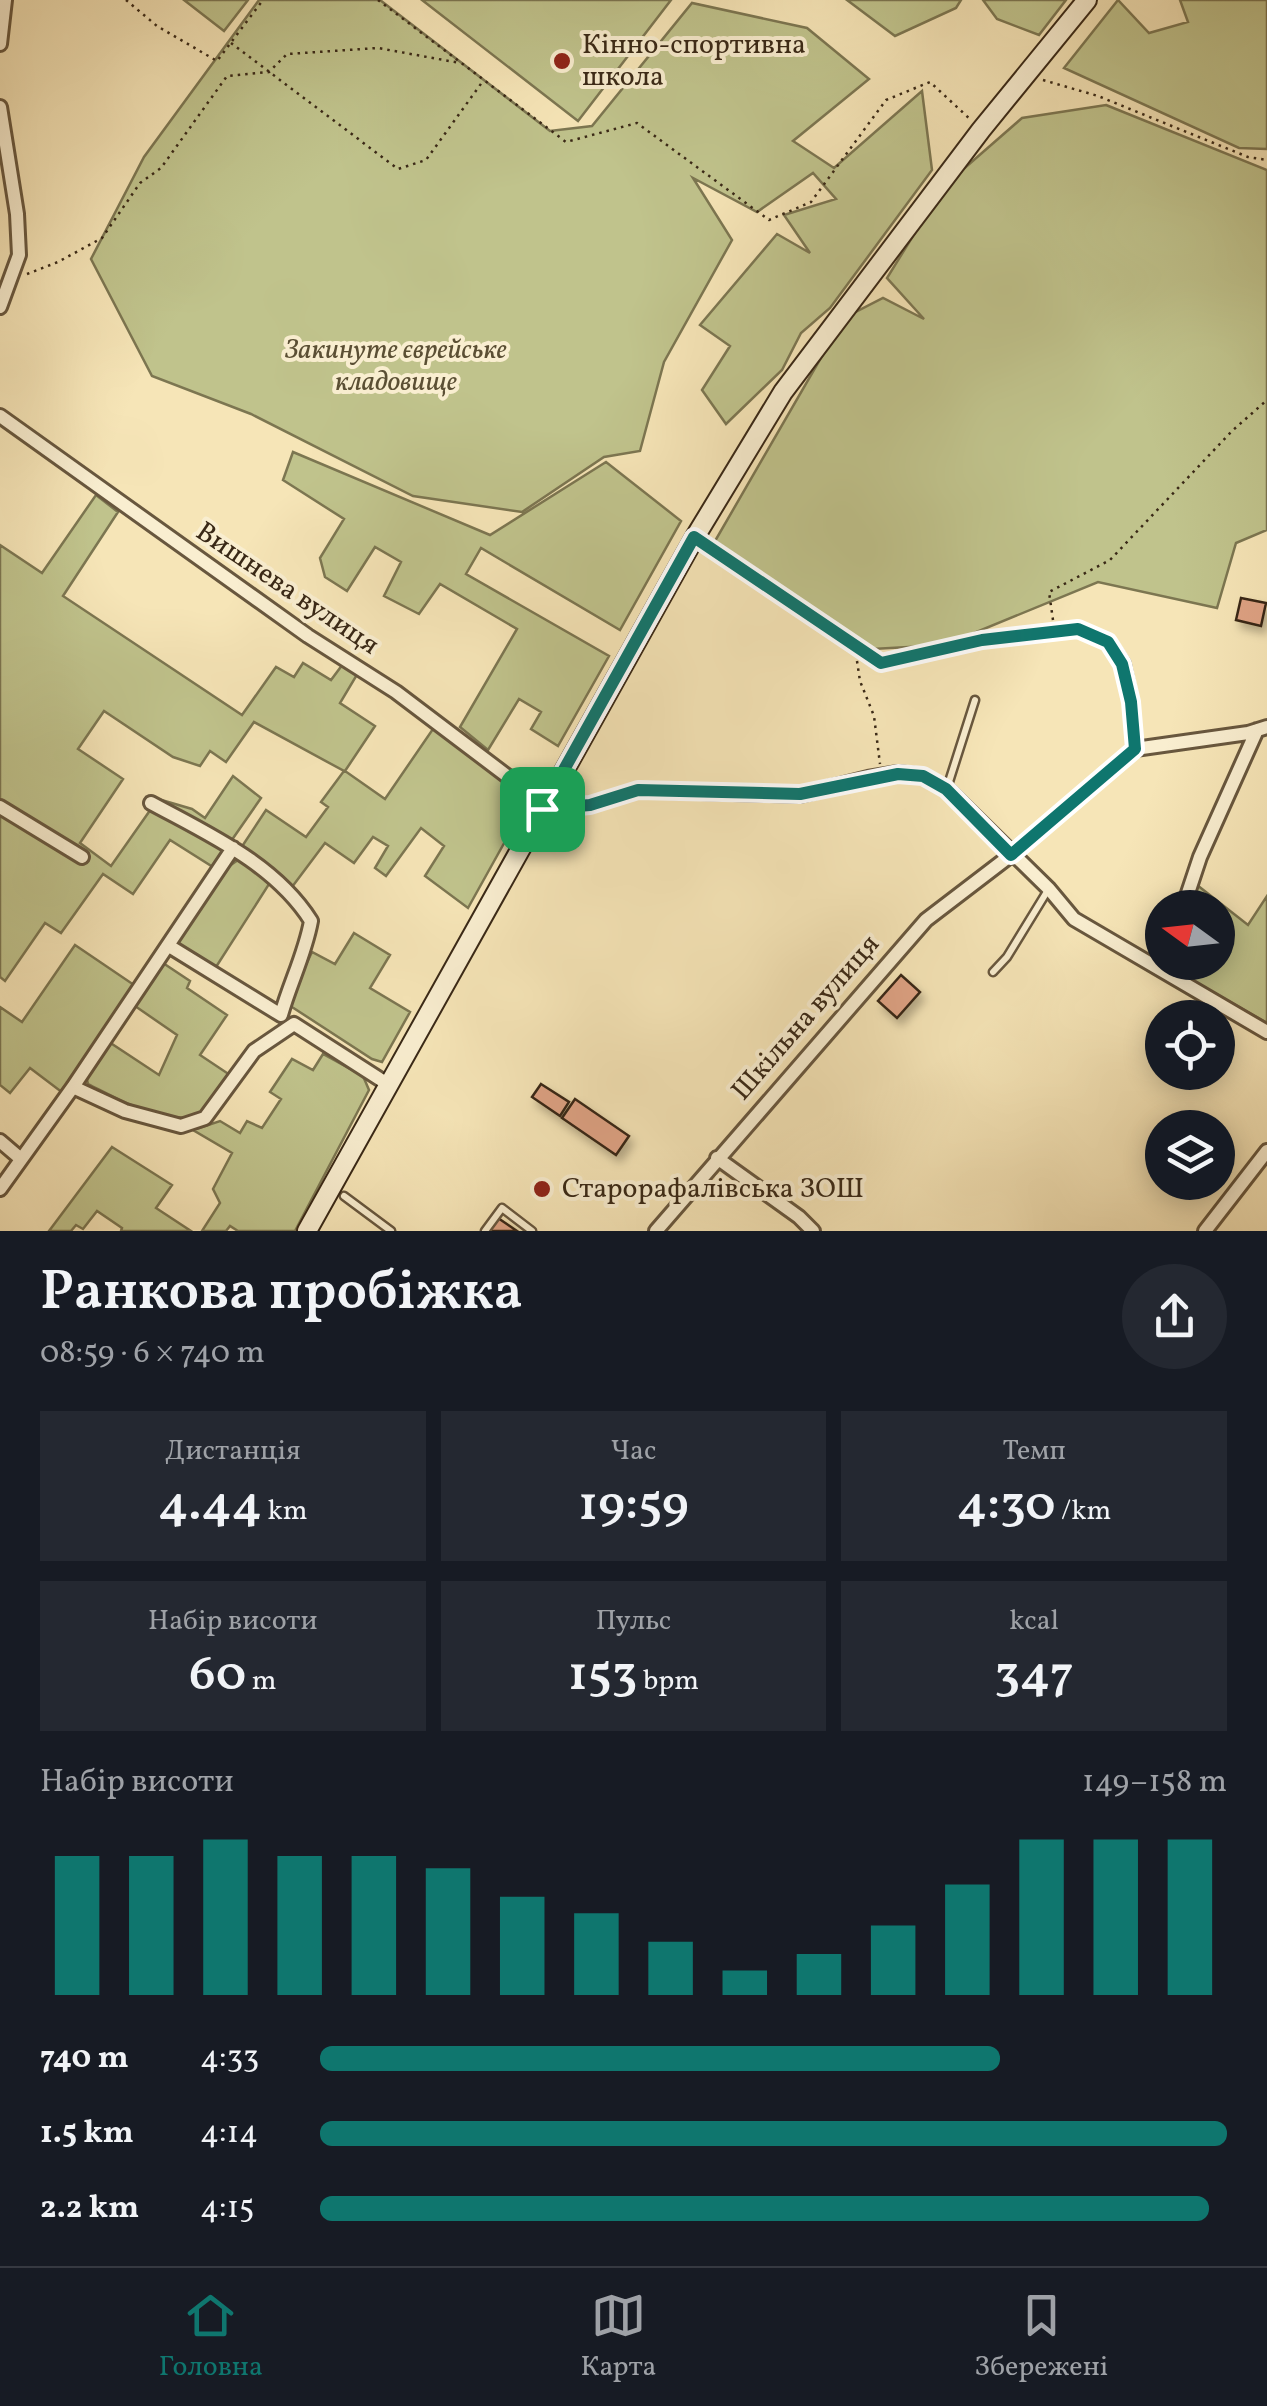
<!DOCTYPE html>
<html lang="uk">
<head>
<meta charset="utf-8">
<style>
  :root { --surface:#171b24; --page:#242831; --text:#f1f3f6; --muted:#9ea1a6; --line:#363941; --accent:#0f766e }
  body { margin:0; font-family:Vollkorn,serif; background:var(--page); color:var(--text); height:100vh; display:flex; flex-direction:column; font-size:38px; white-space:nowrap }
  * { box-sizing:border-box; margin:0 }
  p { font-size:32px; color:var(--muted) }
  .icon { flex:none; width:55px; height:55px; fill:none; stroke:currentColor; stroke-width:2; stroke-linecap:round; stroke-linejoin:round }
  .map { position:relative; height:1231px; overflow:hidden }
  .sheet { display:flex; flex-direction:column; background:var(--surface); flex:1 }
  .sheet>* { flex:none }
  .needle { width:65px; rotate:285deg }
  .fabs { position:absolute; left:1145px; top:890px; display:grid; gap:20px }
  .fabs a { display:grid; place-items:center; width:90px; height:90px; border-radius:50%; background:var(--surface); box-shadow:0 5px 25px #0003; font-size:50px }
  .pin { position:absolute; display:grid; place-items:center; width:85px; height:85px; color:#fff; margin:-42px; border-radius:20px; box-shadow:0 5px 15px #0006 }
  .round { display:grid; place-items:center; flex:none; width:105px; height:105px; border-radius:52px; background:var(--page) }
  .summary { display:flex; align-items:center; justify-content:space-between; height:170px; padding:0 40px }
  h1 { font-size:55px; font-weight:600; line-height:75px }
  .stats { display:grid; grid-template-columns:repeat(3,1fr); gap:15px; height:170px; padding:10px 40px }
  .stats div { display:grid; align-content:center; border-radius:0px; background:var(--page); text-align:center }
  .stats b { font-size:50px; font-weight:600 }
  .stats small { font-size:28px; font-weight:400 }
  .stats p { font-size:28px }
  .chart { height:280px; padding:20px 40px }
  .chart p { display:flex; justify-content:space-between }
  .chart svg { width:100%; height:180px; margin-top:10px; stroke:var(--accent); stroke-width:6 }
  ul { padding:0 40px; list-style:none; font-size:32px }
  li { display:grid; grid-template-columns:160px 120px 1fr; align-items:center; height:75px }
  li i { height:25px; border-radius:12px; background:var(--accent) }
  .tabs { display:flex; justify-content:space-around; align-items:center; height:140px; border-top:2px solid var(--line); background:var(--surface); font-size:28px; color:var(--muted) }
  .tabs a { display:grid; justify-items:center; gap:5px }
  .tabs .active { color:var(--accent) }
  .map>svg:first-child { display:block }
  .green { fill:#c0c38c; stroke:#7c7651; stroke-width:2.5 }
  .building { fill:#dea284; stroke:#392816; stroke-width:2.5; filter:url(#shadow) }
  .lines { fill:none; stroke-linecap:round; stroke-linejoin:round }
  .service-casing { stroke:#68573e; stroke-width:11 }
  .minor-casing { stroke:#68573e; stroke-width:18 }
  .secondary-casing { stroke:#392816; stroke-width:22 }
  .path { stroke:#392816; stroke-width:2.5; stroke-dasharray:2.5 5; stroke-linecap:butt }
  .service { stroke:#f9eed0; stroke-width:6 }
  .minor { stroke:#f9eed0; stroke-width:12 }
  .secondary { stroke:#f9eed0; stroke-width:18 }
  .route-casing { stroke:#fff; stroke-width:20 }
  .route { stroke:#0f766e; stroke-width:12 }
  .poi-dot { fill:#8f2418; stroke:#f9eed0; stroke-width:4 }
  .labels { text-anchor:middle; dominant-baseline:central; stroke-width:8; stroke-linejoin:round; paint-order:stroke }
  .poi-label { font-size:28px; fill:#392816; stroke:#f9eed0; text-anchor:start }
  .park-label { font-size:28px; font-style:italic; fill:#5b4f34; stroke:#f9eed0 }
  .street-label { font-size:28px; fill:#392816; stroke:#f9eed0 }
</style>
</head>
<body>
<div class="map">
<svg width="1267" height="1231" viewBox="0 0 1267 1231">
  <defs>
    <filter id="shadow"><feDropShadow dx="4.5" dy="7" stdDeviation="5" flood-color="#0004"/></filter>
  </defs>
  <rect width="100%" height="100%" fill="#f6e5b7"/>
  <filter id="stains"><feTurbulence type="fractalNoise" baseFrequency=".002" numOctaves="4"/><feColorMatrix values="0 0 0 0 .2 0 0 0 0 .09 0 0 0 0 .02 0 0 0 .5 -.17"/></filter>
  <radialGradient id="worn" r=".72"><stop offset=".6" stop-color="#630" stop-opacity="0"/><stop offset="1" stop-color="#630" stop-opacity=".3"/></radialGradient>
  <path class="green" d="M184 0H248L224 31Z
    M259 0H380L550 131 592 126 692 3 807 28 869 79 793 141 834 168 922 91 932 170 830 308 801 333 782 370 726 424 702 390 730 346 700 325 777 234 810 253 784 215 836 199 813 173 757 212 693 178 732 240 664 362 640 451 604 457 522 512 413 496 251 414 152 376 91 259 144 157Z
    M422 0H671L578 121Z
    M847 0H961L956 8 895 36Z
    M983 0H1066L1039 35 997 19Z
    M1118 0 1149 33 1188 22 1180 0H1267V149L1239 148 1064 68Z
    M1106 105 1267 170V530L1236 543 1217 608 1098 582 945 645 854 650 711 548 844 318 883 298 924 319 887 278 944 186 1022 118Z
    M293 452 490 535 606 462 681 521 620 630 481 548 466 574 609 656 558 746 531 729 541 712 519 699 488 750 460 727 517 629 440 584 419 614 384 596 401 562 375 547 347 591 325 577 320 558 344 519 283 480Z
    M96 495 118 512 63 596 242 715 276 667 294 677 303 663 331 680 343 664 358 673 340 703 375 726 345 771 385 799 435 726 527 802 468 908 425 876 444 846 421 828 386 876 375 868 388 846 373 837 354 863 325 843 292 887 241 848 266 810 306 837 328 807 321 802 344 771 254 722 226 762 210 751 200 766 173 757 104 711 78 749 123 779 80 843 111 866 158 799 192 809 205 818 233 776 261 798 213 867 170 840 133 894 103 874 61 933 45 923 5 981 0 977V545L42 573Z
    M238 860 271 881 216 967 176 942 225 869Z
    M1197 885 1248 925 1267 896V1023L1171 968 1169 963 1218 962V908L1189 907Z
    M354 933 390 955 370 988 410 1012 382 1062 372 1059 292 1007 290 998 312 952 335 964Z
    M75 945 137 987 63 1093 30 1068 10 1093 0 1085V1007L22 1022Z
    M163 963 190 981 187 988 227 1015 200 1055 230 1075 198 1117C157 1122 124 1102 88 1084L86 1076 109 1042 159 1075 177 1035 135 1006Z
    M323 1054 363 1076 369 1090 295 1231H238L230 1226 226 1231H202L220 1203 213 1189 232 1153 193 1130 220 1121 240 1133 247 1121 262 1128 281 1099 270 1092 292 1059 313 1070Z
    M112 1147 172 1185 156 1208 191 1231H121L122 1228 97 1211 83 1229 76 1225 71 1231H49Z"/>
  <path class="building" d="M1241 598 1266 603 1261 626 1236 620Z
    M901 975 920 992 897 1018 878 1001Z
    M541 1084 569 1102 560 1116 532 1097Z
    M575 1099 629 1136 616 1155 562 1118Z
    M498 1218 517 1231H489Z"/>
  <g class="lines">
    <defs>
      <path id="service" d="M947 788 975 700
        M993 972 1007 957 1048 890
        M344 1196 391 1231
        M485 1231 502 1208 532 1231"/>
      <path id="minor" d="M0 44 5 0
        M0 107 17 214 19 255 0 307
        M0 416 308 636 396 692 511 779 542 809 590 805 638 790 800 795 868 778 898 773 923 776 947 789 1049 889 1074 919 1267 1032
        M695 537 881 663 982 640 1078 629 1108 642 1123 664 1131 702 1135 749
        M1135 749 1248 733 1267 727
        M151 803C208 834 275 864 311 921 305 954 290 983 281 1015L169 946
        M0 807 82 857
        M1183 908 1200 857 1257 730
        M73 1087 125 1111 181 1126 205 1118 254 1051 294 1024 389 1085
        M0 1141 21 1159
        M717 1158 799 1217 813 1231
        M0 1189 73 1087 233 848
        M656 1231 926 920 1011 855 1135 749
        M1205 1231 1267 1151"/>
      <path id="secondary" d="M307 1231 695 537 783 392 981 130 1087 0"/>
    </defs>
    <use href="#service" class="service-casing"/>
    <use href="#minor" class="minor-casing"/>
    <use href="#secondary" class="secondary-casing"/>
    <path class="path" d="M126 0 157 26 217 61 263 0
      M378 0 566 142 637 123 769 220 811 202 886 100 930 82 971 120
      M231 43 398 169 426 160 483 81
      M1043 80 1098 96 1248 157 1267 160
      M27 274 58 262 102 238 140 183 161 168 227 76 269 72 287 54 378 48 460 63
      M1053 620 1049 592 1110 560 1232 431 1267 400
      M857 661 860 681 874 716 880 764"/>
    <use href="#service" class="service"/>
    <use href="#minor" class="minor"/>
    <use href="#secondary" class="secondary"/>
  </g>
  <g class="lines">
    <defs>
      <path id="route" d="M694 537 881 663 982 640 1078 629 1108 642 1122 664 1131 702 1135 749 1011 855 946 789 923 776 898 774 800 794 638 790 590 805 542 809Z"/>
    </defs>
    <use href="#route" class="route-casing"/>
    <use href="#route" class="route"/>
  </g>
  <g class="poi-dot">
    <circle cx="562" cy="61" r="10"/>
    <circle cx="542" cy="1189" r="10"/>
  </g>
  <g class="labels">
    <g class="poi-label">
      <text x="582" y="45">Кінно-спортивна<tspan x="582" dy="32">школа</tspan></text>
      <text x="562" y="1189">Старорафалівська ЗОШ</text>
    </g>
    <g class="park-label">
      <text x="396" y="350">Закинуте єврейське<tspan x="396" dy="32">кладовище</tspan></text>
    </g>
    <g class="street-label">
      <text transform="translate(287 589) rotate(34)">Вишнева вулиця</text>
      <text transform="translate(806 1018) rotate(-49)">Шкільна вулиця</text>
    </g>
  </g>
  <rect width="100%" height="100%" filter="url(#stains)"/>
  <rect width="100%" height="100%" fill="url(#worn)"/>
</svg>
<div class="fabs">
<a><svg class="needle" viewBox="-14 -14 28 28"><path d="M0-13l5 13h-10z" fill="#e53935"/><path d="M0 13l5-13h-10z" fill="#9ea1a6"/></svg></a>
<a><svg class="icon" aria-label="locate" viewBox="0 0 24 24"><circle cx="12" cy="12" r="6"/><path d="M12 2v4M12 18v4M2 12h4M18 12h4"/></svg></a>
<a><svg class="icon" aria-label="layers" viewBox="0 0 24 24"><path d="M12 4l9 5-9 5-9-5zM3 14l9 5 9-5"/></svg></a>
</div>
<div class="pin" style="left:542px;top:809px;background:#1e9e55"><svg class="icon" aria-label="arrive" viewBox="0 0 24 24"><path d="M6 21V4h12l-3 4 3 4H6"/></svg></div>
</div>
<section class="sheet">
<div class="summary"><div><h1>Ранкова пробіжка</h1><p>08:59 · 6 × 740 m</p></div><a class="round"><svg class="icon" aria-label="share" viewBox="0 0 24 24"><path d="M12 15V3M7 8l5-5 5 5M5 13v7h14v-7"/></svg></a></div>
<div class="stats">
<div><p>Дистанція</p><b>4.44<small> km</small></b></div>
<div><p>Час</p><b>19:59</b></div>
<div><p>Темп</p><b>4:30<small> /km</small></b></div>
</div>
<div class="stats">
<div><p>Набір висоти</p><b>60<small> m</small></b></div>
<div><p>Пульс</p><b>153<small> bpm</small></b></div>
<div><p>kcal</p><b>347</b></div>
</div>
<div class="chart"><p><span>Набір висоти</span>149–158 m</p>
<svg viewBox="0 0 160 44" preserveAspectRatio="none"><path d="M5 44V10M15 44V10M25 44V6M35 44V10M45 44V10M55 44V13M65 44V20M75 44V24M85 44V31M95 44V38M105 44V34M115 44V27M125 44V17M135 44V6M145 44V6M155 44V6"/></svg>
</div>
<ul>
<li><b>740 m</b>4:33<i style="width:75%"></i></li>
<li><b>1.5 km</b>4:14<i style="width:100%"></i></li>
<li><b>2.2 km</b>4:15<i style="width:98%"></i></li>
</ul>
</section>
<nav class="tabs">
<a class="active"><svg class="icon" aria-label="home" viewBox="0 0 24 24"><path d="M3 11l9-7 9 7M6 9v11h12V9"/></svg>Головна</a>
<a><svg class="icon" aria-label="map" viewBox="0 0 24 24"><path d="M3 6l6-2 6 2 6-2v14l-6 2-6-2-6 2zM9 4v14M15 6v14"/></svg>Карта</a>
<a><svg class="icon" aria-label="saved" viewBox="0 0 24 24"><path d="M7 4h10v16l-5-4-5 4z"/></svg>Збережені</a>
</nav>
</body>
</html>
